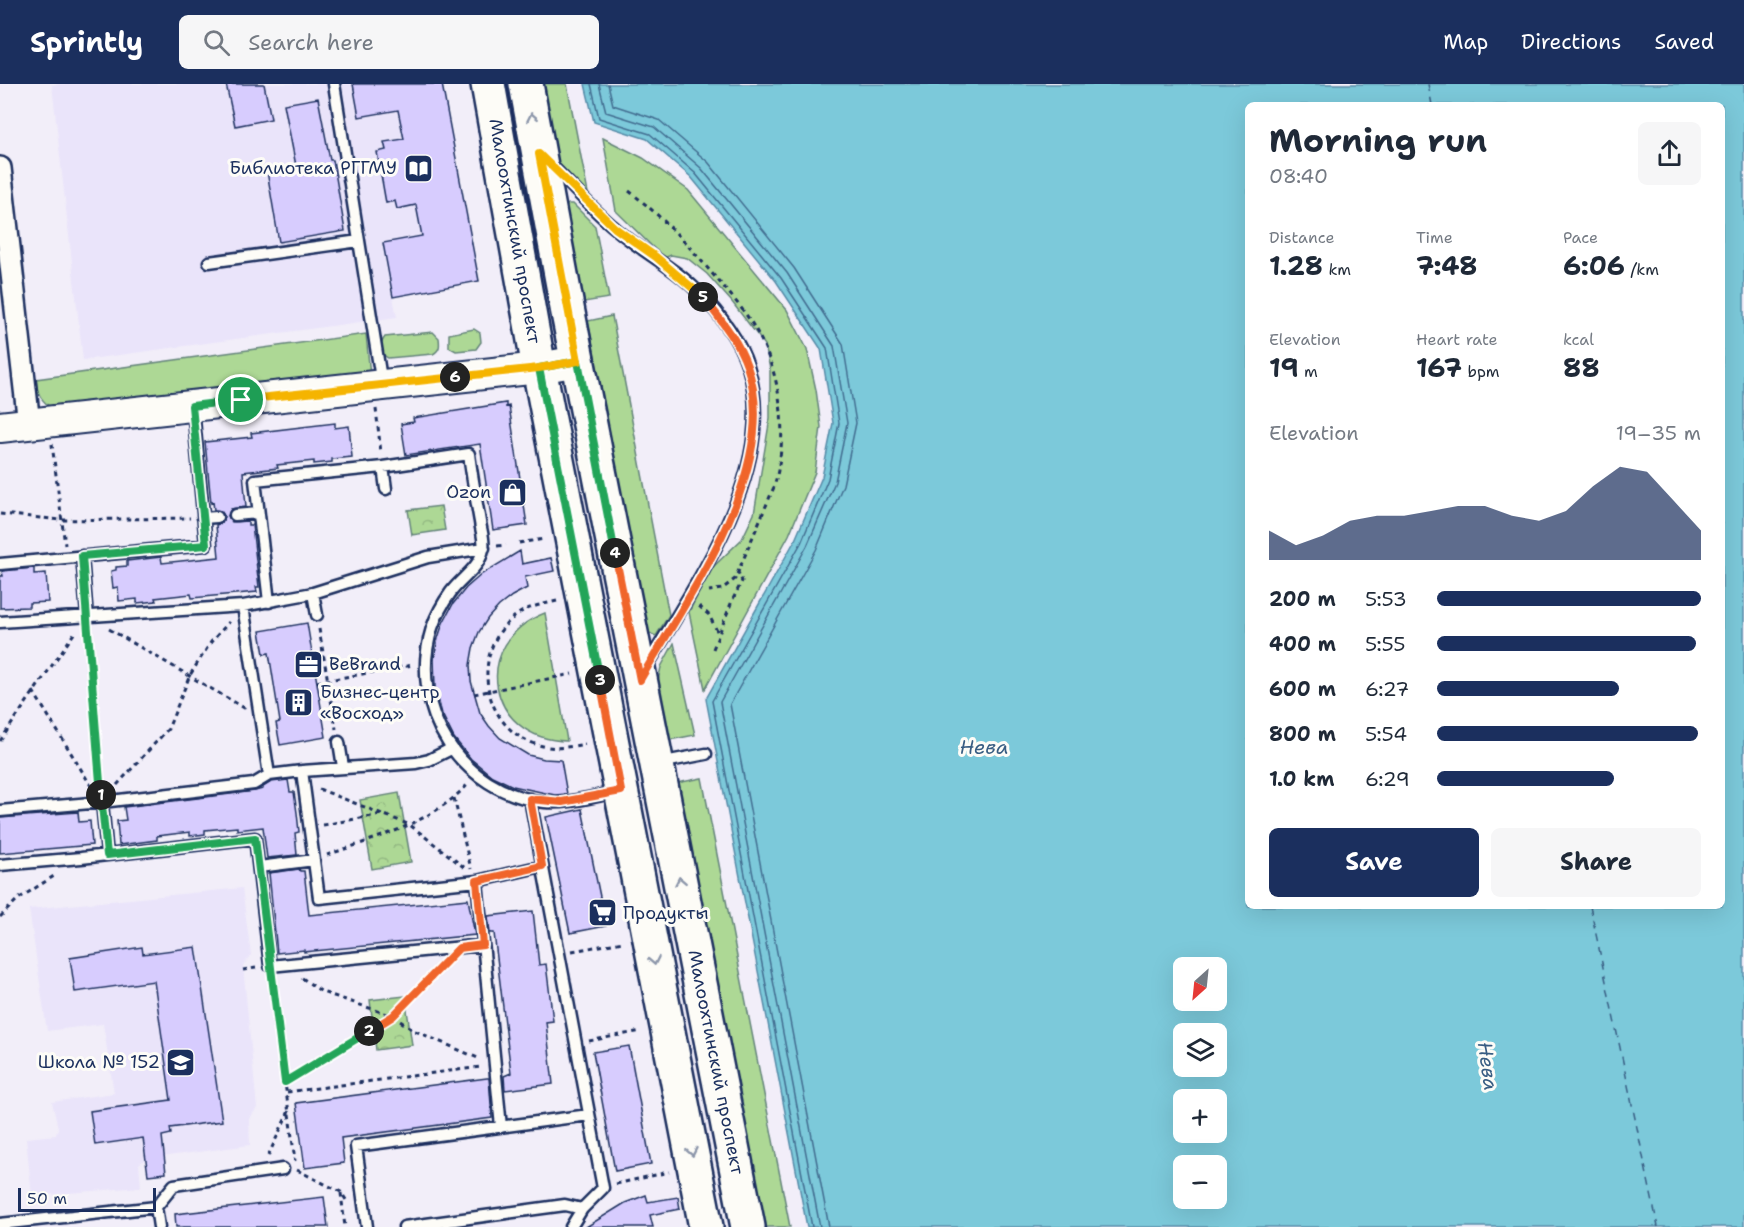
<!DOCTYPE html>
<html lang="en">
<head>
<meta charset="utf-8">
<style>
  :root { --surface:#fff; --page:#f6f6f7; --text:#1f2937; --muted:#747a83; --accent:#1b2f5e }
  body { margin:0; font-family:"Shantell Sans",sans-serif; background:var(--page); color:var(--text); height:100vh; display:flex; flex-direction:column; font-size:22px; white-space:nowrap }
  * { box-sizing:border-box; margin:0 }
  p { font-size:20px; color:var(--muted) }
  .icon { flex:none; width:33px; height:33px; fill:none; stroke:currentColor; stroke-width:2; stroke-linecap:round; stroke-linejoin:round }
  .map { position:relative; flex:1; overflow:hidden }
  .drawer { position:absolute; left:1245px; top:18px; width:480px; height:807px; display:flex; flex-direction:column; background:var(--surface); border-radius:9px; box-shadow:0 6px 24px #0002 }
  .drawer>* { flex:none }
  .needle { width:39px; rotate:207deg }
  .buttons { position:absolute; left:1173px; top:873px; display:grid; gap:12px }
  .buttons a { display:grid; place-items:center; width:54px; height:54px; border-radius:9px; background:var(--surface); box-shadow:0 6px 24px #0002; font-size:30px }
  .scale { position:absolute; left:18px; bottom:15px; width:138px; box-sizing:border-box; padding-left:6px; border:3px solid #1b2f5e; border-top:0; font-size:16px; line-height:21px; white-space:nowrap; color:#1b2f5e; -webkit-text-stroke:4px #fdfcf7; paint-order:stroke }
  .pin { position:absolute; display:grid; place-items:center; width:51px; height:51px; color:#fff; margin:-26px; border:3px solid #fff; border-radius:50%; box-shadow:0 2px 6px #0007 }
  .km { position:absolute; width:30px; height:30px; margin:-15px; border-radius:50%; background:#222; color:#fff; font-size:16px; line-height:30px; text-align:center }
  .round { display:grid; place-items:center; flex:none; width:63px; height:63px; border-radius:9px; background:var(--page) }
  .summary { display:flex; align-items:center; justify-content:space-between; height:102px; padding:0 24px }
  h1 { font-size:33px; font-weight:700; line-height:45px }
  .metrics { display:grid; grid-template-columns:repeat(3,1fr); gap:9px; height:102px; padding:6px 24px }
  .metrics div { display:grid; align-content:center }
  .metrics b { font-size:26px; font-weight:700 }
  .metrics small { font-size:16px; font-weight:400 }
  .metrics p { font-size:16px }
  .chart { height:168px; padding:12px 24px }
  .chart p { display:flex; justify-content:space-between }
  .chart svg { width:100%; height:108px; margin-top:6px; fill:var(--accent); opacity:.7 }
  .action { display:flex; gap:12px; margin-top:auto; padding:12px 24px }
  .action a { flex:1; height:69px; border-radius:9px; background:var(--accent); color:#fff; font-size:24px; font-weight:700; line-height:69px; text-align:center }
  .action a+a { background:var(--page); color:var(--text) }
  ul { padding:0 24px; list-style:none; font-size:20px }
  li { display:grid; grid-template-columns:96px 72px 1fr; align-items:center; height:45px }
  li i { height:15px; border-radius:8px; background:var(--accent) }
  header { display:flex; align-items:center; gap:36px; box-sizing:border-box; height:84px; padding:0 30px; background:var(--accent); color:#fff }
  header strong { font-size:28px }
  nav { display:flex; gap:33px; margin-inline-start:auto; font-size:21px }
  .search { width:420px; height:54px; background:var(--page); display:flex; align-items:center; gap:15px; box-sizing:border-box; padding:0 21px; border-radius:9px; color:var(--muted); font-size:22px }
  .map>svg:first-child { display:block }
  .built { fill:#eae4fa }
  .grass { fill:#add895; stroke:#64847a; stroke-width:1.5 }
  .forest { fill:url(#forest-crowns); stroke:#64847a; stroke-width:1.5 }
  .water { fill:#7cc9da; stroke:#558ba8; stroke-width:1.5; fill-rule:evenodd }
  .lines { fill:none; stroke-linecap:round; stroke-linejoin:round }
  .shore { stroke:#426d90; stroke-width:1.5 }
  .ferry { stroke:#385d83; stroke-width:1.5; stroke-dasharray:8 6; stroke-linecap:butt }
  .building { fill:#d7ccfe; stroke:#1b2f5e; stroke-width:1.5 }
  .lane-casing { stroke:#1b2f5e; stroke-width:15 }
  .street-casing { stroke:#1b2f5e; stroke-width:26 }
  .secondary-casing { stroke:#1b2f5e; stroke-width:34 }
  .primary-casing { stroke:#1b2f5e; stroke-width:38 }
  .path { stroke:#1b2f5e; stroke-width:3; stroke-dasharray:4.5 4.5; stroke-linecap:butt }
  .lane { stroke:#fdfcf7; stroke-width:10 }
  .street { stroke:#fdfcf7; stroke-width:21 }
  .secondary { stroke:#fdfcf7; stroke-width:30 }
  .primary { stroke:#fdfcf7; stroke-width:33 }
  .oneway { stroke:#8c96aa }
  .split-1-casing { stroke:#fff; stroke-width:12 }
  .split-2-casing { stroke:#fff; stroke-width:12 }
  .split-3-casing { stroke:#fff; stroke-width:12 }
  .split-4-casing { stroke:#fff; stroke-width:12 }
  .split-5-casing { stroke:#fff; stroke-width:12 }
  .split-6-casing { stroke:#fff; stroke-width:12 }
  .split-7-casing { stroke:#fff; stroke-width:12 }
  .split-1 { stroke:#22a559; stroke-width:8 }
  .split-2 { stroke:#22a559; stroke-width:8 }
  .split-3 { stroke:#f0652b; stroke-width:8 }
  .split-4 { stroke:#22a559; stroke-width:8 }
  .split-5 { stroke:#f0652b; stroke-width:8 }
  .split-6 { stroke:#f5b400; stroke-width:8 }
  .split-7 { stroke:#f5b400; stroke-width:8 }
  .labels { text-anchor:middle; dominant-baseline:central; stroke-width:6; stroke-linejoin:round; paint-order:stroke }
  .poi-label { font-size:18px; fill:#1b2f5e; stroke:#fdfcf7; text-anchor:end }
  .street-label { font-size:18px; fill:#1b2f5e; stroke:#fdfcf7 }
  .water-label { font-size:20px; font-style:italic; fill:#385d83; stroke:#fdfcf7 }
</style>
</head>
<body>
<header>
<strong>Sprintly</strong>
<div class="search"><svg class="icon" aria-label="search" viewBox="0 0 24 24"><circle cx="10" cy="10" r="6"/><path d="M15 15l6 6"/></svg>Search here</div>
<nav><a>Map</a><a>Directions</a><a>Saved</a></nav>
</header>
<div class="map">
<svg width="1744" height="1143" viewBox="0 0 1744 1143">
  <defs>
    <pattern id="forest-crowns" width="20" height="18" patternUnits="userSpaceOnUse" patternTransform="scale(1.5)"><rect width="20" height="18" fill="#add895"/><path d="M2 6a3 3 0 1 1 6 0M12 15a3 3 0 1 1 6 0" fill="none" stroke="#94ba83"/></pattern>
  </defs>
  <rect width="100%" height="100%" fill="#f2eef9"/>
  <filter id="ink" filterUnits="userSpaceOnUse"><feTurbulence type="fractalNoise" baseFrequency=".0167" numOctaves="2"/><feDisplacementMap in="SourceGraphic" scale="12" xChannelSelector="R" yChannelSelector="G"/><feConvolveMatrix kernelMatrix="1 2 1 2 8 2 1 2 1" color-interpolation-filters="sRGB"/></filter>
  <g filter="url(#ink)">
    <path class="built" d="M61 0H442L479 197 393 213 397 233 83 276 52 1Z
      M242 804 251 871 243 882 257 1024 249 1035 250 1061 146 1075 139 1080 141 1103 32 1112 26 1054 56 1051 58 1044 52 1018 114 1009 103 940 47 947 29 825Z"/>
    <path class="grass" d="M541 0H567L588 109 567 91 556 77Z
      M603 54 643 74 688 106 787 226 807 265 816 306 821 343 815 388 789 451 705 605 689 528 712 484 742 455 754 430 770 334V285L765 261 732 218 707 190 687 174 671 171 664 174 616 127Z
      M569 120H573L595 142 609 214 584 218 565 126 566 121Z
      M612 232 669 531 656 552 649 549 648 546 588 237Z
      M474 245 480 249 481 258 476 265 456 267 449 263V250Z
      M433 248 439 254C440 262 440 266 433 270L388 274 382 270 381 259 385 253Z
      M366 250 370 291 50 323C39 314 37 308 36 295Z
      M545 529 567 657C487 656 469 558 545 529Z
      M674 559 695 651 669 656 658 597 661 583Z
      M702 694 790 1143H764L677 699Z"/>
    <path class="forest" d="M441 422 445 446 412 451 408 426Z
      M399 709 411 778 372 785 360 716Z
      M405 912 412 961 376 966 370 916Z"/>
    <path class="water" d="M585 0H1744V1143H807L706 615 795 456 822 393 833 339 821 265 776 197 691 93 647 55 594 38ZM1248 21H1722V822H1248ZM1184 884H1216V916H1184ZM1184 950H1216V982H1184ZM1184 1016H1216V1048H1184ZM1184 1082H1216V1114H1184Z"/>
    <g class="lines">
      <path class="shore" d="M591 0 599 34 650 50 695 89 781 194 827 264 839 339 828 395 801 459 712 617 812 1143
        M599 0 606 28 654 43 701 84 787 189 834 262 847 339 835 398 807 462 720 618 820 1143
        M608 0 613 21 659 36 708 78 794 184 843 260 856 339 843 401 816 466 730 620 829 1143"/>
      <path class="ferry" d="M1428 0 1432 21
        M1590 822 1658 1143"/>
    </g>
    <path class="building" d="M226 0H264L271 35 235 42Z
      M353 0H442L479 197 393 213 383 159 422 152 416 121 397 125 395 117 386 119 377 68 386 66 384 58 404 55 398 26 359 33Z
      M318 14 330 76H333L345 147 279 158 267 87 296 82 284 20Z
      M506 319V323L509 322 527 441 493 446 480 360 406 371 401 340 414 338 413 334Z
      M335 339V344L349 342 352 373 332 375V378L314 380V377L277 381 278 384 243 388 246 423 231 425 228 432 232 438 248 437V441H252L259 503H256L257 508 192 514 191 510 155 514 156 517 137 519V515L119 517 118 503 113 504 111 487 116 486V483L127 482V477L161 473 162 479 219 473 216 441 222 439 224 432 221 427 214 426 213 418 211 419 205 358 252 353 251 349Z
      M520 467 522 480 551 474 554 487 525 493 527 504 512 512 499 522 488 534 479 548 473 564 470 581 471 597 480 629 489 642 500 654 528 671 544 675 561 676 567 710 555 711 513 702 492 692 471 675 454 654 442 630 435 603 434 575 438 554 443 539 453 520 466 504 482 490Z
      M34 484V490L46 489 48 518 29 519V523L0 524V492H3L2 487Z
      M307 539 326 653 280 661 276 639 280 638 269 569 264 570 260 547Z
      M288 696 290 708H294L297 729 299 748 295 749 297 771 267 774 263 743 237 746V743L205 746V750L190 752V748L157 752V756L119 761 117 737 126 736 124 723 255 707 263 705V703L271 698Z
      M582 725 606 842 570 849 546 733Z
      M78 728 79 738 90 737 92 761 0 769V734Z
      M299 785 300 787H304L309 831 468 815 475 851 304 868V866L277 869 269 789Z
      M533 827 539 881 546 880 553 937 546 938 553 1000 505 1006 504 992 511 989 494 849H490L488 832Z
      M142 863 143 870 196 863 222 1037 170 1044 171 1050 162 1052 166 1089 148 1091 143 1054 95 1061 90 1027 171 1016 154 897 75 908 70 874Z
      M629 962 651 1080 615 1087 593 968Z
      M487 994H489L492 1034 341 1054 344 1079 305 1084 296 1019Z
      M646 1111 648 1118 678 1113 680 1125 650 1131 653 1143H586L625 1119Z
      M324 1113 328 1143H176L175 1130Z"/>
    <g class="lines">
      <defs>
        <path id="lane" d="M334 0 382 301
          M550 80C571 101 592 125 615 144 642 168 676 184 701 211 720 230 740 257 748 283 780 384 694 501 646 584
          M209 178 359 157
          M383 383 386 405
          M235 431 258 429
          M203 434 217 433
          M82 472 87 532
          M0 480 206 461 193 325
          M313 509 317 531
          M269 518 255 396 383 383 469 370C472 393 476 415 480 438 481 446 485 457 483 465 480 484 462 493 451 508 443 519 436 532 432 544 407 625 461 709 545 718 569 720 594 712 617 708
          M243 522 269 691
          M0 538 243 522 313 509 428 473 484 464
          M339 658 343 683
          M659 679 706 670
          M302 687 319 814 477 797 542 782
          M530 715 603 1104 582 1125 571 1143
          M102 718 107 771
          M0 727 102 718 254 700 269 691 302 687 416 679 429 676 451 665
          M0 781 81 774 255 754 270 882 483 861
          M259 783 314 776
          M477 797 501 1043
          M156 1123 174 1101 283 1085
          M0 1140 156 1123 159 1143
          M367 1143 356 1062 589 1031
          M404 1143 565 1121 582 1125"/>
        <path id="street" d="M0 84 29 340"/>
        <path id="secondary" d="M0 343 539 284 578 277"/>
        <path id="primary" d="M488 0 539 284 706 1143
          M526 0 568 229 748 1143"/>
      </defs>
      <use href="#lane" class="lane-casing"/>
      <use href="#street" class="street-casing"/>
      <use href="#secondary" class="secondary-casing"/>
      <use href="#primary" class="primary-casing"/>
      <path class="path" d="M629 107C659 130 686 158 710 187 728 208 747 228 759 252 783 298 788 354 774 403L735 495 722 505 709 507
        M376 325 381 369
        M52 360 65 461
        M0 430 62 436 190 434
        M519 459 544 455
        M497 462 506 461
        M557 517C544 520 530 522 518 530 465 567 483 654 548 663 561 665 573 662 585 660
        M699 522 709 531 719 551
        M109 545 246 625
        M319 545 336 645
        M88 547 100 705
        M713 565 732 517 742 497 738 488
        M317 598 413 581
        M33 607 93 705
        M474 610 572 590
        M0 657 75 548
        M117 701 168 645 190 591 211 558 229 538
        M319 705 410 741 465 784
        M454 714 471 785
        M323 741 382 730
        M327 771C376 754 433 739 469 699
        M0 833 18 815 54 792
        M572 867 623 858
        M243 886 256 884
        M302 894 322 908 393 932 413 946 480 975
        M272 896 295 1077
        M589 957 641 947
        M285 998 393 932 443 879
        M287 1008 481 983
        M268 1072 289 1027
        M297 1086 341 1108 348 1119
        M616 1100 669 1088
        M341 1109 345 1143"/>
      <use href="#lane" class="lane"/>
      <use href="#street" class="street"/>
      <use href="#secondary" class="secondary"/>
      <use href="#primary" class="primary"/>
    </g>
    <defs><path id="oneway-chevron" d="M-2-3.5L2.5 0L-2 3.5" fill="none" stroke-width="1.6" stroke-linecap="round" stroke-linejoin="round" transform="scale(1.5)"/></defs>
    <g class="oneway">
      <use href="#oneway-chevron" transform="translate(532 33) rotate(-101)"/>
      <use href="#oneway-chevron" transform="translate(680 797) rotate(-101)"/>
      <use href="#oneway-chevron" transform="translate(654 877) rotate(79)"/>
      <use href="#oneway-chevron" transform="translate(692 1068) rotate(79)"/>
    </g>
  </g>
  <g class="lines" filter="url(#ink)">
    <defs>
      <path id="split-1" d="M101 711 82 472 206 461 192 322 241 316"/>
      <path id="split-2" d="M101 711 107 771 255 754 285 998 369 947"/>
      <path id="split-3" d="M369 947 393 932 459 864 483 861 477 797 542 782 530 715 562 718 621 707 600 596"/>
      <path id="split-4" d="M600 596 539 284 578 277 615 469"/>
      <path id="split-5" d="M615 469 640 596C688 512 783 382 747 282 738 256 720 235 703 213"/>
      <path id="split-6" d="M455 293 539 284 578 277 539 70 615 144 656 173 703 213"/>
      <path id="split-7" d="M241 316 455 293"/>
    </defs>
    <use href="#split-1" class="split-1-casing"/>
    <use href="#split-2" class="split-2-casing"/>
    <use href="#split-3" class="split-3-casing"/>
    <use href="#split-4" class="split-4-casing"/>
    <use href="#split-5" class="split-5-casing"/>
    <use href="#split-6" class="split-6-casing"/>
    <use href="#split-7" class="split-7-casing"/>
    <use href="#split-1" class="split-1"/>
    <use href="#split-2" class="split-2"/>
    <use href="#split-3" class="split-3"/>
    <use href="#split-4" class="split-4"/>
    <use href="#split-5" class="split-5"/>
    <use href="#split-6" class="split-6"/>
    <use href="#split-7" class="split-7"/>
  </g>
  <defs>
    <symbol id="library-square" viewBox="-11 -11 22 22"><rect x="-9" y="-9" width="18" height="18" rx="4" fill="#1b2f5e" stroke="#fdfcf7"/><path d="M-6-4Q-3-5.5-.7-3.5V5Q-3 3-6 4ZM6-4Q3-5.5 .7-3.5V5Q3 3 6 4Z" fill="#fff"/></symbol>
    <symbol id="shop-square" viewBox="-11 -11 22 22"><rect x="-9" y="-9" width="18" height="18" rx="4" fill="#1b2f5e" stroke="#fdfcf7"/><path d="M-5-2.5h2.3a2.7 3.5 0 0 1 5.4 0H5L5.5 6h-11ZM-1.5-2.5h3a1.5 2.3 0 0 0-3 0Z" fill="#fff"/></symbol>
    <symbol id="office-square" viewBox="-11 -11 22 22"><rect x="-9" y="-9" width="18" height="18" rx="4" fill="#1b2f5e" stroke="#fdfcf7"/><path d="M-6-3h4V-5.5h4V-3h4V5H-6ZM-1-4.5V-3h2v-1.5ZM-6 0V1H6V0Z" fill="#fff"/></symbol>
    <symbol id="building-square" viewBox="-11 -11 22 22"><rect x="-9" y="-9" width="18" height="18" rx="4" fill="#1b2f5e" stroke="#fdfcf7"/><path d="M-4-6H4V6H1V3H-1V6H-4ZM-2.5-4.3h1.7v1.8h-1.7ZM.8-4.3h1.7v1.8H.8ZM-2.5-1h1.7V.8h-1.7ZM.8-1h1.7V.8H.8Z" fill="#fff"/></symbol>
    <symbol id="supermarket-square" viewBox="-11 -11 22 22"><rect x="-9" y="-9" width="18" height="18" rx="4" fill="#1b2f5e" stroke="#fdfcf7"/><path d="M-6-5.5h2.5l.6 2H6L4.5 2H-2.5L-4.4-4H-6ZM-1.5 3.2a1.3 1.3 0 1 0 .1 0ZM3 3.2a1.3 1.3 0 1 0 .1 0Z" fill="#fff"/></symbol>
    <symbol id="school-square" viewBox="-11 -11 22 22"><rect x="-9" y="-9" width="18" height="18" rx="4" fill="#1b2f5e" stroke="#fdfcf7"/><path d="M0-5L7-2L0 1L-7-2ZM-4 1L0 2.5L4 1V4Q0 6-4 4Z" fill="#fff"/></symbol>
  </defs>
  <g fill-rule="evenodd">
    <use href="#library-square" x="402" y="68" width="33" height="33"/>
    <use href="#shop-square" x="496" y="392" width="33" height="33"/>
    <use href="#office-square" x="292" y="564" width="33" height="33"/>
    <use href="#building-square" x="282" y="602" width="33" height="33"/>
    <use href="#supermarket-square" x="586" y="812" width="33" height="33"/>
    <use href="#school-square" x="164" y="962" width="33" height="33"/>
  </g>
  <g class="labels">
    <g class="poi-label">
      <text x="397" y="84">Библиотека РГГМУ</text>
      <text x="491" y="408">Ozon</text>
      <text x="329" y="580" text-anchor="start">BeBrand</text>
      <text x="320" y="608" text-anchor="start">Бизнес-центр<tspan x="320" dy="21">«Восход»</tspan></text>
      <text x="623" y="829" text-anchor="start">Продукты</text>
      <text x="160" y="978">Школа № 152</text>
    </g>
    <g class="street-label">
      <text transform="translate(515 147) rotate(80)">Малоохтинский проспект</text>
      <text transform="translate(716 978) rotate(79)">Малоохтинский проспект</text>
    </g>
    <g class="water-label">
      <text x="984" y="663">Нева</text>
      <text transform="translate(1488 982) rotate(82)">Нева</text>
    </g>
  </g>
</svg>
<div class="buttons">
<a><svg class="needle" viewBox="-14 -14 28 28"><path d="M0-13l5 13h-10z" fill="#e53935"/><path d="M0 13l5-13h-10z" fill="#747a83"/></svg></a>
<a><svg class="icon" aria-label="layers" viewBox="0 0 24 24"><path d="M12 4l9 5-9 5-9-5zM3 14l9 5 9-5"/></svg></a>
<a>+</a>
<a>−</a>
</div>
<div class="scale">50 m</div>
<div class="pin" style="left:241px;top:316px;background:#1e9e55"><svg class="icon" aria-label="arrive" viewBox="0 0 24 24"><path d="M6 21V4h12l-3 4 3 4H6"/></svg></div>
<b class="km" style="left:101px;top:711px">1</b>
<b class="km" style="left:369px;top:947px">2</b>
<b class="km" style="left:600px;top:596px">3</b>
<b class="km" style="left:615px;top:469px">4</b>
<b class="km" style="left:703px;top:213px">5</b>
<b class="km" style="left:455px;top:293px">6</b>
<section class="drawer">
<div class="summary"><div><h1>Morning run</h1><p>08:40</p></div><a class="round"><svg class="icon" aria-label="share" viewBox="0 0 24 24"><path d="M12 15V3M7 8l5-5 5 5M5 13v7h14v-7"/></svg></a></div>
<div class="metrics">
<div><p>Distance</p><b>1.28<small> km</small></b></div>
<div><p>Time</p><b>7:48</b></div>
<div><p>Pace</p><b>6:06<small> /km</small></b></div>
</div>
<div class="metrics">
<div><p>Elevation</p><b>19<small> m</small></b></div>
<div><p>Heart rate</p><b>167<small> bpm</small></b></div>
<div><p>kcal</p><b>88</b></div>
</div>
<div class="chart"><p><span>Elevation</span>19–35 m</p>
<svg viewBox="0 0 160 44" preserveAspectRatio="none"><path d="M0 44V32L10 38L20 34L30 28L40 26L50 26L60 24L70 22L80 22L90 26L100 28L110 24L120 14L130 6L140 8L150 20L160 32V44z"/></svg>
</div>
<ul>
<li><b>200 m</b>5:53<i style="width:100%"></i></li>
<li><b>400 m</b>5:55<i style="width:98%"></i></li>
<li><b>600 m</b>6:27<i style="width:69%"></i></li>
<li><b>800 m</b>5:54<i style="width:99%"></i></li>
<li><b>1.0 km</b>6:29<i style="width:67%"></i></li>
</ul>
<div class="action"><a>Save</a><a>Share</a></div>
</section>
</div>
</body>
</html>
